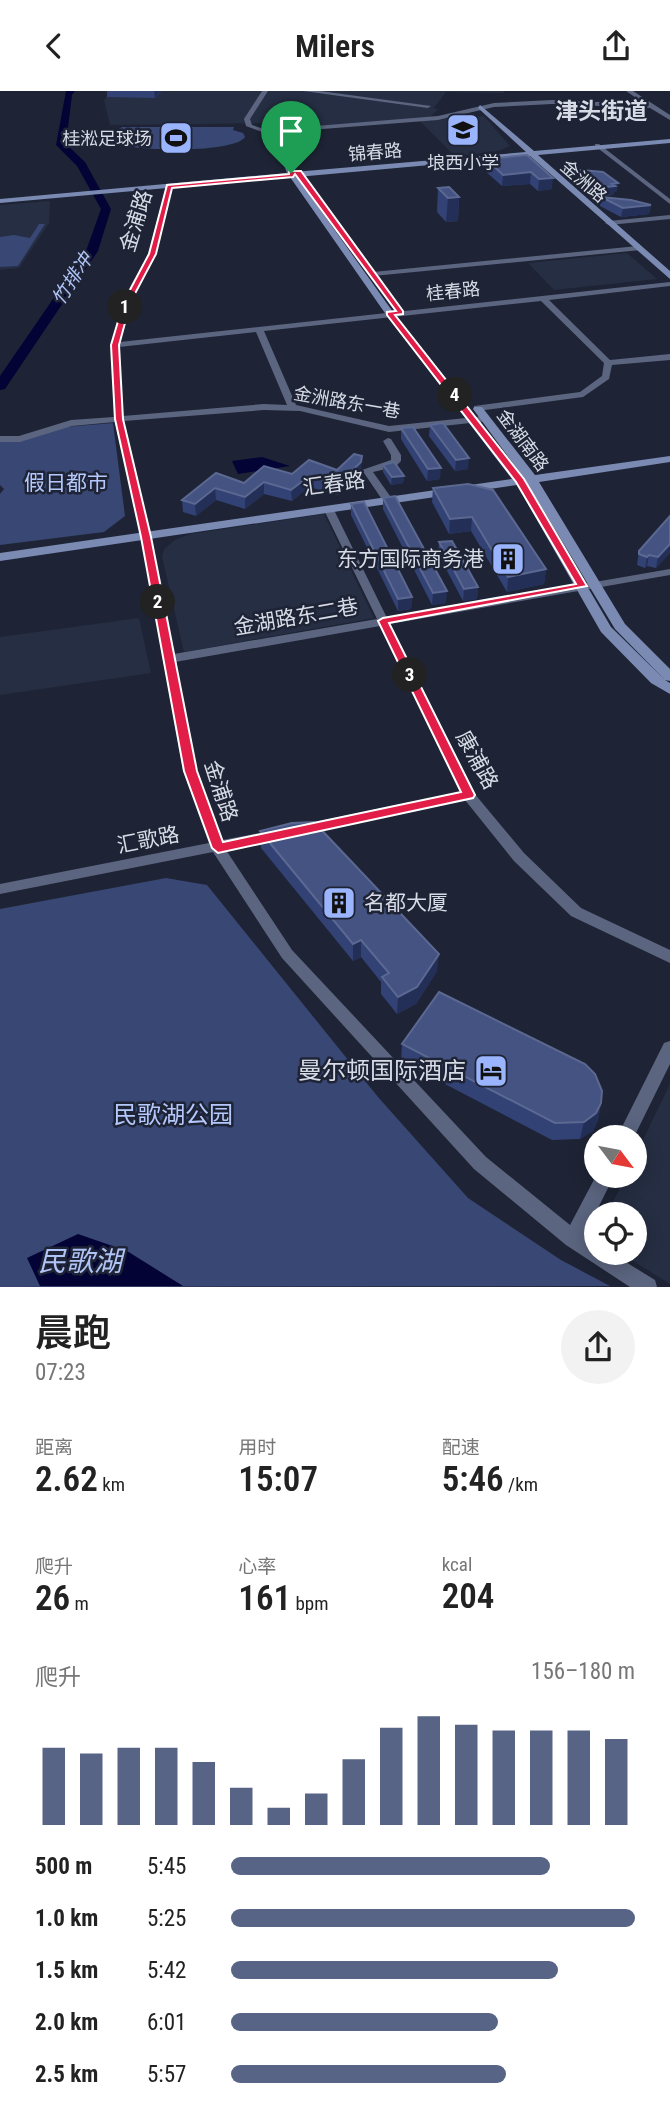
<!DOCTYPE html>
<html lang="zh">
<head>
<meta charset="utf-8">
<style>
  :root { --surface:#fff; --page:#f2f2f2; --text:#222; --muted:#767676; --accent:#586485 }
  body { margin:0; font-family:"Roboto Condensed","Noto Sans SC",sans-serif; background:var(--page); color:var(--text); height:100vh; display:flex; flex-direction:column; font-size:26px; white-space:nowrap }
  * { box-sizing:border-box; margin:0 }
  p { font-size:23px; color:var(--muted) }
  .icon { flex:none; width:38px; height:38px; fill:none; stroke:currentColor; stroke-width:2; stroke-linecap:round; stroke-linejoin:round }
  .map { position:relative; height:1196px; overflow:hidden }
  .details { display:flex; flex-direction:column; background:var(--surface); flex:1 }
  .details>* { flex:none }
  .needle { width:46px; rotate:122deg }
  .fabs { position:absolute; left:584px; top:1034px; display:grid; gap:14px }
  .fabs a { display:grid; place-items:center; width:63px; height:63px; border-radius:50%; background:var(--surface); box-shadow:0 4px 18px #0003; font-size:35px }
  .pin { position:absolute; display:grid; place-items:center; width:60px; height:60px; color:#fff; margin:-72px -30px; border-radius:50% 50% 50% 0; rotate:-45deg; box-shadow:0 0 7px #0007 }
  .pin .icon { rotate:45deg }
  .km { position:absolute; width:35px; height:35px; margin:-18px; border-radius:50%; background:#222; color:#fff; font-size:19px; line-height:35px; text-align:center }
  .round { display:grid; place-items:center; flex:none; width:74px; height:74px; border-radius:37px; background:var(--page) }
  .headline { display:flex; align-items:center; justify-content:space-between; height:119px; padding:0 35px }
  h1 { font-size:38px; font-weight:600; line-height:52px }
  .figures { display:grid; grid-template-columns:repeat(3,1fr); gap:10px; height:119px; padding:7px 35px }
  .figures div { display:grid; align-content:center }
  .figures b { font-size:35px; font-weight:600 }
  .figures small { font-size:19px; font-weight:400 }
  .figures p { font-size:19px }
  .chart { height:196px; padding:14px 35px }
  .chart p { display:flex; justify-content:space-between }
  .chart svg { width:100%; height:126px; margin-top:7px; stroke:var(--accent); stroke-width:6 }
  ul { padding:0 35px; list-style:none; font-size:23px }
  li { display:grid; grid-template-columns:112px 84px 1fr; align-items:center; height:52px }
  li i { height:18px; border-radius:9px; background:var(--accent) }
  header { display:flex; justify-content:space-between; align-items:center; height:91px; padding:0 35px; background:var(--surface); font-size:32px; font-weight:600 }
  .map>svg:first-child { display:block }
  .built { fill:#262e43 }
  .green { fill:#384773 }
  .water { fill:#030336 }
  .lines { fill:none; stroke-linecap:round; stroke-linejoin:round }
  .river { fill:#030336; fill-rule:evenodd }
  .minor { fill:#5b657f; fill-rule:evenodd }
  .secondary { fill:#7a8ab3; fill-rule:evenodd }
  .wall { fill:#324275 }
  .shaded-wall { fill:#232f57 }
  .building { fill:#445382; stroke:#5b6891; stroke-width:2 }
  .route { fill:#e11d48; stroke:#fff; stroke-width:2; fill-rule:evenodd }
  .labels { text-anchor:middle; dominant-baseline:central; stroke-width:5; stroke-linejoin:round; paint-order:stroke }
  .far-poi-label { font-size:18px; fill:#d7dbe6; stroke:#1e2435; text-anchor:end }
  .far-street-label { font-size:18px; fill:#d7dbe6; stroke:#1e2435 }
  .far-water-label { font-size:19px; font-style:italic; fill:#b0c3f6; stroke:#1e2435 }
  .street-label { font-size:21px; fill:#d7dbe6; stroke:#1e2435 }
  .park-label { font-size:21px; fill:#b5c8fc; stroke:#1e2435 }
  .poi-label { font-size:21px; fill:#d7dbe6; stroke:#1e2435; text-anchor:end }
  .far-district-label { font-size:23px; font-weight:bold; fill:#d7dbe6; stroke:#1e2435 }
  .near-poi-label { font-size:24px; fill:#d7dbe6; stroke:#1e2435; text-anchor:end }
  .near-park-label { font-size:24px; fill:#b5c8fc; stroke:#1e2435 }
  .near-water-label { font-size:28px; font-style:italic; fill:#b0c3f6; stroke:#1e2435 }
</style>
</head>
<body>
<header><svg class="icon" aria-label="back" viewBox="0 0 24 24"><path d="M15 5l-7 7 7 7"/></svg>Milers<svg class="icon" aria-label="share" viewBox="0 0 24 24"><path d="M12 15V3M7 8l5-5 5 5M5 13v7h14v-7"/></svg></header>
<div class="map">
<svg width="670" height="1196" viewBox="0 0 670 1196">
  <rect width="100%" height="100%" fill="#1e2435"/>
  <path class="built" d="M110 0H504V2L446 1 434 17 438 18 429 27 287 39 282 33 269 32 110 34 104 9Z
    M484 25 510 55 499 60 455 65 420 30Z
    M50 110 49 132 19 177 0 179V114Z
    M627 162 657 188 554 199 528 172Z
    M324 423 374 527 184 561 162 466 164 458 175 449 190 443Z
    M139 527 151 582 0 604V546Z
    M670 993V1193L620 1162H635V1124L607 1123 626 1085H635V1065Z"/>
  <path class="green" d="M122 36H234L233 39 243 42 245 46C234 63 126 61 109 50V44Z
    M39 133H45L18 175 0 176V146L14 144 30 147Z
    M113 332 125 425 104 441 0 454V403L4 398 0 394V351L64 336Z
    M166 787 207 794 378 1006 468 1107 561 1169 610 1195 0 1196V818Z"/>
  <path class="water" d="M262 366 290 375 238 383 232 370Z
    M78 1143 127 1160 183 1195H40L27 1167Z"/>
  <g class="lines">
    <path class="river" d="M66 0H75L72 4 66 53 85 71 111 118 98 160 5 298 0 299V285L86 160 101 118 77 75 56 54Z"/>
    <path class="minor" d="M262 0H268L250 28 252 34 267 39 438 25 494 12 552 9 645 13 626 0H633L670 24V29L650 17 552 13 494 16 438 29 271 42 290 71 287 73 265 42 246 35 244 28Z
      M303 0H320L431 15 428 17Z
      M595 53H599L670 108V113L595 55Z
      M169 94 172 96 156 163 132 210 120 251 670 191V195L549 209 610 269 670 263V269L612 274 609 288 583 306 477 320 474 319V315L580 301 602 285 604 272 541 210 264 240 296 314 389 335 485 325 490 328 488 330 389 341 300 320 264 319 124 330 151 446 174 563 377 528 324 419 329 416 334 419 387 527 670 478V484L390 533 474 702 524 762 581 817 670 859V872L571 825 514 770 465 709 304 743 299 741 297 738 299 735 304 733 460 701 380 535 175 571 197 680 222 749 276 739 281 740 283 744 281 748 226 759 292 859 486 1066 570 1134 597 1083V1085H614L584 1145 597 1153V1162H611L655 1189 657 1196H630L566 1154 474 1078 282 867 213 761 0 803V793L209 752 183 680 141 446 115 331 72 335 20 351H0V345H19L71 329 114 326 111 254 124 210 148 163 166 96ZM256 241 287 314 264 313 123 325 119 256Z
      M670 124V128L609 134 605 132 609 130Z
      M638 155 642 157 641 159 373 185 369 183 373 181Z
      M388 347 391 348 401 364V370L395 376 373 381 390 405 385 408 381 407 362 379 391 369V364L383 350Z
      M670 950V973L634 1046H617L664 952Z"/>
    <path class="secondary" d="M480 14 534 60 670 48V52L538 64 670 180V188L530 65 297 86 393 221 523 386 473 318 474 316H482L535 384 670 365V371L539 391 625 533 670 578V590L665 589 670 592V603L651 592 601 541 517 394 0 470V462L512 388 387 225 290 86 0 112V108L287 82 283 71 287 69 291 71 294 81 526 61 478 17ZM527 392 615 538 665 589 611 536Z"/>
  </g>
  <path class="wall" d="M107 0H162L155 7 107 6Z
    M527 64 552 98 538 100 530 93 502 95 485 80 486 68Z
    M581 79 618 92 616 101H614L613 104 595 106 581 94Z
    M438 97 459 106 458 130 446 131 437 121Z
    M601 106 651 114 649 123 621 126 600 115Z
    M430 334 468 378 455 380 429 345Z
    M401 337 440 388 427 390 401 348Z
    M383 374 404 385 403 392 391 394 383 381Z
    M216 382 244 392 292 383 361 382 338 404 309 396 292 410 264 403 245 418 216 409 196 425 183 421 182 409Z
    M433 397 546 478 544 493 507 501 471 440 449 443 432 411Z
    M383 407 446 512 432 514 383 418Z
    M351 413 412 506 411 518 398 520 351 424Z
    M670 425V462L656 477 647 475 645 477 637 474 639 460Z
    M439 451 478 496 477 508 463 510 438 463Z
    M260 740 437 880 416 913 397 923 381 903V891L361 866 353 870 261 757Z
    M402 953 601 1012 598 1029 593 1040 580 1048 552 1049 401 970Z"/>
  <path class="shaded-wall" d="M154 0H162L155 7Z
    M531 81 530 93 502 95 503 84Z
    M553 87 552 98 538 100 539 88Z
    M618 92 616 101H614L613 104 595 106 596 97Z
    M459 106 458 130 446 131 448 107Z
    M651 114 649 123 621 126 623 117Z
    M362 365 361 382 338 404V393Z
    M469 367 468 378 455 380 456 369Z
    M441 377 440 388 427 390 428 378Z
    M309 385V396L292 410 291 399Z
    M404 385 403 392 391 394 392 386Z
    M264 391V403L245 418V406Z
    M215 397 216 409 196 425 195 413Z
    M472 426 471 440 449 443 450 428Z
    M670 453V462L656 477 658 466Z
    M649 464 647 475 645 477 647 466Z
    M546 478 544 493 507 501 508 486Z
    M478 496 477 508 463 510 464 498Z
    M447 500 446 512 432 514 433 502Z
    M412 506 411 518 398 520V508Z
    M361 849V866L353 870V853Z
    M439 863 437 880 416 913 397 923 398 906Z
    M601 1012 598 1029 593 1040 580 1048 584 1031Z"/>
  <path class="building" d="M527 64 553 87 539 88 531 81 503 84 486 68Z
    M581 79 603 81 618 92 612 93 615 95 596 97 582 85Z
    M449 96 459 106 448 107 438 97Z
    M601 106 631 109 651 114 623 117Z
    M443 332 469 367 456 369 430 334Z
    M413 336 441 377 428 378 401 337Z
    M354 363 362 365 361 371 338 393 309 385 291 399 264 391 245 406 215 397 195 413 182 409 216 382 244 392 264 375 292 383 309 369 337 379Z
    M394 371 404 385 392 386 383 374Z
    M468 393 493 399 546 478 508 486 472 426 450 428 433 397Z
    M395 405 447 500 433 502 383 407Z
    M364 411 412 506 398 508 351 413Z
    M670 425V453L658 466 649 464 647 466 639 463V460Z
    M452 450 478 496 464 498 439 451Z
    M314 731 439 863 417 896 398 906 382 886 389 882 361 849 353 853 260 740 292 732Z
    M439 901 585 973 595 983 602 1000 601 1012 596 1022 584 1031 555 1032 402 953Z"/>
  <path class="route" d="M289 80H301L403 220V223L395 224 524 388 587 495 389 532 475 704 473 707 218 762 212 757 184 680 141 446 115 328 111 254 124 210 149 163 167 94 289 83ZM295 83 396 220 387 221V224L516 391 576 493 383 527 378 530 461 701 223 751 197 680 151 446 123 328 119 254 131 210 156 163 172 97 293 86Z"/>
  <defs>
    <symbol id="school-square" viewBox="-11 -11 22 22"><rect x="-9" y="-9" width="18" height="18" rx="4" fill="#9ab5fd" stroke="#1e2435"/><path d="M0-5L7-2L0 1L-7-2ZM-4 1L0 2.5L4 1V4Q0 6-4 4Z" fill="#111"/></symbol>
    <symbol id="stadium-square" viewBox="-11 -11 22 22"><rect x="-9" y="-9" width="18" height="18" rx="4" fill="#9ab5fd" stroke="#1e2435"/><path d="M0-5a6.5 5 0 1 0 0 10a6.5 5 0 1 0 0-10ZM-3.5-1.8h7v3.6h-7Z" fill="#111"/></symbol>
    <symbol id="building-square" viewBox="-11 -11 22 22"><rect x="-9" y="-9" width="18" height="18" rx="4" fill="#9ab5fd" stroke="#1e2435"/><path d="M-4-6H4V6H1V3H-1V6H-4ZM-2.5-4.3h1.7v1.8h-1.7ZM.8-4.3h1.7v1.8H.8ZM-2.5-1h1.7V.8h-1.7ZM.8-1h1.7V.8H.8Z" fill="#111"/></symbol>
    <symbol id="hotel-square" viewBox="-11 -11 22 22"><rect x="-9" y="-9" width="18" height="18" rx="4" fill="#9ab5fd" stroke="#1e2435"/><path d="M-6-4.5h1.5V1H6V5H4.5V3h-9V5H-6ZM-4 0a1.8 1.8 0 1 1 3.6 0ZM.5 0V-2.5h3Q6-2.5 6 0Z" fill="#111"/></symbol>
  </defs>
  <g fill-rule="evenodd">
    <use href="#school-square" x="444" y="20" width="38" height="38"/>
    <use href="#stadium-square" x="157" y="28" width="38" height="38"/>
    <use href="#building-square" x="489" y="449" width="38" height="38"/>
    <use href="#building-square" x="320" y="793" width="38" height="38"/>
    <use href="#hotel-square" x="472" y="961" width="38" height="38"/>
  </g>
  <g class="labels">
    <g class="far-poi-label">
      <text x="152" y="47">桂淞足球场</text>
      <text x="463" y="71" text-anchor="middle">埌西小学</text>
    </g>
    <g class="far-street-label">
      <text transform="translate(375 61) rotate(-5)">锦春路</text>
      <text transform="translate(584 90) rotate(41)">金洲路</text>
      <text transform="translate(453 200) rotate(-6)">桂春路</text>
      <text transform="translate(347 311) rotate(10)">金洲路东一巷</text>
      <text transform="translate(523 349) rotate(53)">金湖南路</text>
    </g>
    <g class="far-water-label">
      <text transform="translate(72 188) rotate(-57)">竹排冲</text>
    </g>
    <g class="street-label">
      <text transform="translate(136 130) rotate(-73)">金浦路</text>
      <text transform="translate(334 393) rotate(-8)">汇春路</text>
      <text transform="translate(296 526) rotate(-10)">金湖路东二巷</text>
      <text transform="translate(477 669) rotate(61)">康浦路</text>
      <text transform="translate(221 700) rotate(72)">金浦路</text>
      <text transform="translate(148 749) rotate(-11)">汇歌路</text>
    </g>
    <g class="park-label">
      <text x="66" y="392">假日都市</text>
    </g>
    <g class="poi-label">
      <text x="484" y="468">东方国际商务港</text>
      <text x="364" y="812" text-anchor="start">名都大厦</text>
    </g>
    <g class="far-district-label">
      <text x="601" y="20">津头街道</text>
    </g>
    <g class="near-poi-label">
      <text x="466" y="980">曼尔顿国际酒店</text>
    </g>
    <g class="near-park-label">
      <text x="173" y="1024">民歌湖公园</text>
    </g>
    <g class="near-water-label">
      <text x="80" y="1170">民歌湖</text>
    </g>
  </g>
</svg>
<div class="fabs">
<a><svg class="needle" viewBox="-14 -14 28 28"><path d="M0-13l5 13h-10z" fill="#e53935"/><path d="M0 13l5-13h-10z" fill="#767676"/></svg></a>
<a><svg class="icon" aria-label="locate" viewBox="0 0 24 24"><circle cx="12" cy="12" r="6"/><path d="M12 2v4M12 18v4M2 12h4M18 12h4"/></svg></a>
</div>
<div class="pin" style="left:291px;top:82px;background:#1e9e55"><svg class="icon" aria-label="arrive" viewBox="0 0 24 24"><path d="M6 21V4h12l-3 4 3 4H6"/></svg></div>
<b class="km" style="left:125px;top:216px">1</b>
<b class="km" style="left:158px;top:511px">2</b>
<b class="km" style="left:410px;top:584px">3</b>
<b class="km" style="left:455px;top:304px">4</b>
</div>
<section class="details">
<div class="headline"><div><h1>晨跑</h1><p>07:23</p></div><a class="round"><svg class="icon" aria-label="share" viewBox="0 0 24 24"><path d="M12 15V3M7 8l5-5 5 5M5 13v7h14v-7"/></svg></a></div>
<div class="figures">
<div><p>距离</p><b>2.62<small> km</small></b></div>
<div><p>用时</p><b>15:07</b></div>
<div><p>配速</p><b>5:46<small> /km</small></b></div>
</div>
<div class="figures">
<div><p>爬升</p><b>26<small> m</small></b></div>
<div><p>心率</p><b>161<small> bpm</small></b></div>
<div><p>kcal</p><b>204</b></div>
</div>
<div class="chart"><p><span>爬升</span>156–180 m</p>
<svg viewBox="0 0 160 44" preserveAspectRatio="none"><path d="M5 44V17M15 44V19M25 44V17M35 44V17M45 44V22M55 44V31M65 44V38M75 44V33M85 44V21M95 44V10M105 44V6M115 44V9M125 44V11M135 44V11M145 44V11M155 44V14"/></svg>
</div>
<ul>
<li><b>500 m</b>5:45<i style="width:79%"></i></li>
<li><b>1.0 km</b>5:25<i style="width:100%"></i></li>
<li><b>1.5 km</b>5:42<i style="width:81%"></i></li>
<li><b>2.0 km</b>6:01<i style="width:66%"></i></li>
<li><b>2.5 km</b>5:57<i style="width:68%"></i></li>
</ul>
</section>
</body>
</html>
